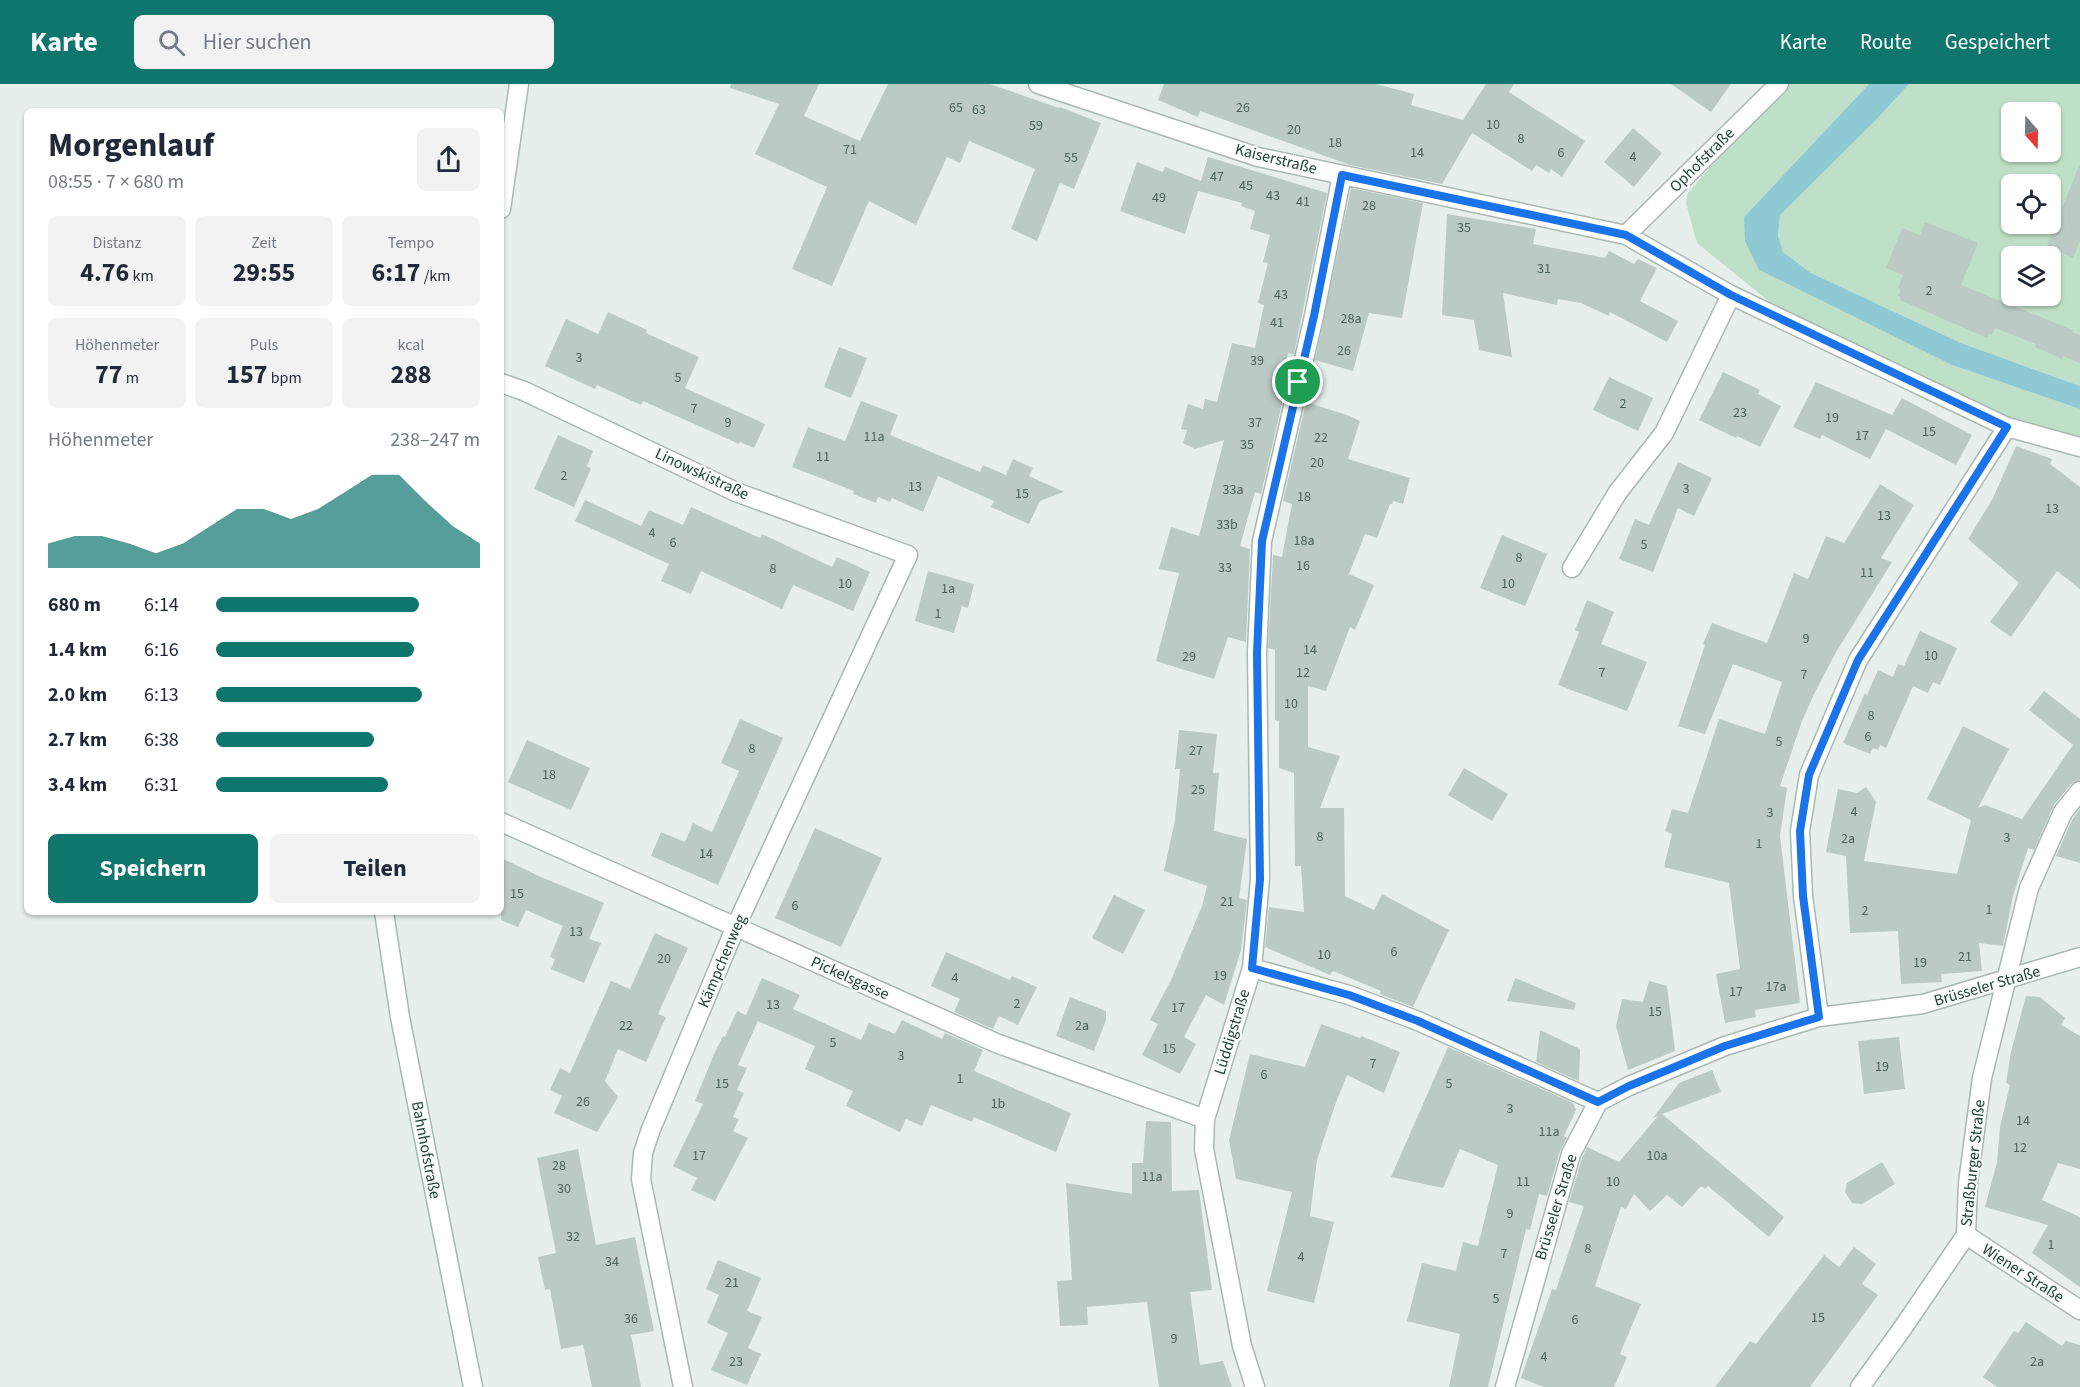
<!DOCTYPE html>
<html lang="de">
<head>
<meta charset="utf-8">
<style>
  :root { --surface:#fff; --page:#f2f2f3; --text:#1f2937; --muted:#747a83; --accent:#0f766e }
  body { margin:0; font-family:"Source Sans 3",sans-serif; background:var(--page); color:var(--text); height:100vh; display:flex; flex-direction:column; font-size:22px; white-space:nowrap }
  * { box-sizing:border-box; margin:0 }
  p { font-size:20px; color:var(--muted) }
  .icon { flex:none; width:33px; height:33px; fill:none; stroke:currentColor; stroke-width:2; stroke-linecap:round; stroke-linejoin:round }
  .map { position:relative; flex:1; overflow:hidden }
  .panel { position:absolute; left:24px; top:24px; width:480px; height:807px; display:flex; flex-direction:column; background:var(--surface); border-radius:9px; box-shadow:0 2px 4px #0004 }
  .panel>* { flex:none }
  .needle { width:39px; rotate:160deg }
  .fabs { position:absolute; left:2001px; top:18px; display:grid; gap:12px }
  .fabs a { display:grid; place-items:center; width:60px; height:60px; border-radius:9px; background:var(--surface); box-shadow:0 2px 4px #0004; font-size:30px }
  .pin { position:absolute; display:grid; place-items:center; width:51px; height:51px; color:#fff; margin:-26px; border:3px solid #fff; border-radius:50%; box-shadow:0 2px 6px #0007 }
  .round { display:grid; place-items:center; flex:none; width:63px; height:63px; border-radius:9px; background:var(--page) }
  .head { display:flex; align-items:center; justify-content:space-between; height:102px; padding:0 24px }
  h1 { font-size:33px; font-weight:700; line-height:45px }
  .stats { display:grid; grid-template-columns:repeat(3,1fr); gap:9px; height:102px; padding:6px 24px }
  .stats div { display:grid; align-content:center; border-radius:9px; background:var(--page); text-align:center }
  .stats b { font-size:26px; font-weight:700 }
  .stats small { font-size:16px; font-weight:400 }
  .stats p { font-size:16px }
  .chart { height:168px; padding:12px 24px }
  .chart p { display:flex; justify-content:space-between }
  .chart svg { width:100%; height:108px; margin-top:6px; fill:var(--accent); opacity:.7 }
  .action { display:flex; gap:12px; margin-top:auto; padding:12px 24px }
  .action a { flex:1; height:69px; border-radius:9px; background:var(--accent); color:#fff; font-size:24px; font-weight:700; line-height:69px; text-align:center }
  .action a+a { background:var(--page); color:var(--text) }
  ul { padding:0 24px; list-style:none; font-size:20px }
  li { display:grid; grid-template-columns:96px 72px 1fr; align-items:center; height:45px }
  li i { height:15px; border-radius:8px; background:var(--accent) }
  header { display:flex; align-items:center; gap:36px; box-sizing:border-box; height:84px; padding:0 30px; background:var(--accent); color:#fff }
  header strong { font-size:28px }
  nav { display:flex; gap:33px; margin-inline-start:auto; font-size:21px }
  .search { width:420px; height:54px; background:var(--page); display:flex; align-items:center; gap:15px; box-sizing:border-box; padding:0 21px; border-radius:9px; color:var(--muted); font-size:22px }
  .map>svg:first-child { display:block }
  .green { fill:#bfe0c8; fill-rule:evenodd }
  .water { fill:#8ec9d4 }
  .building { fill:#bbcac4 }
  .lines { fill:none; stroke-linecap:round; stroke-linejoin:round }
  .minor-casing { stroke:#a8b8b2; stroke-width:21 }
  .secondary-casing { stroke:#a4bbb3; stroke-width:21 }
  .minor { stroke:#fff; stroke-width:18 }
  .secondary { stroke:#fff; stroke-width:18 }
  .route-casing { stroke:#fff; stroke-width:12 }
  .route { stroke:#1a73e8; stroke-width:8 }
  .labels { text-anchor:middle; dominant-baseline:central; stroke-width:4.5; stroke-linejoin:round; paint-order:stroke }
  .number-label { font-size:14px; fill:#4a645c }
  .street-label { font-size:16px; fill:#24423a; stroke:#f7fbf9 }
</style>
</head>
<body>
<header>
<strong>Karte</strong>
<div class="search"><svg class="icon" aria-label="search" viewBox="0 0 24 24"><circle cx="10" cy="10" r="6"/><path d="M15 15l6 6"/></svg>Hier suchen</div>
<nav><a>Karte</a><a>Route</a><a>Gespeichert</a></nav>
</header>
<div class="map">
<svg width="2080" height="1303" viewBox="0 0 2080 1303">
  <rect width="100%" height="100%" fill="#e6efeb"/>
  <path class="green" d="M1782 0H1869L1744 133 1759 186 1952 281 2080 325V352L2014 335 1771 219 1697 159 1686 119 1688 109Z
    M1909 0H2080V302L1961 259 1811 189 1783 168 1778 152 1780 131 1875 37ZM2012 28H2050V68H2012ZM2012 100H2050V140H2012ZM2012 172H2050V212H2012Z"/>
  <path class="water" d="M1869 0H1909L1875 37 1780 131 1778 152 1783 168 1811 189 1961 259 2080 302V325L1952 281 1759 186 1745 157 1744 133Z"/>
  <path class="building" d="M731 0H819L804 32 860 57 888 0H990L1059 24 1060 23 1101 39 1074 105 1060 99 1037 157 1011 145 1035 85 969 57 960 79 947 73 916 141 869 117 832 202 792 185 827 103 755 70 779 20 730 4Z
    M1164 0H1376L1414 10 1411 21 1463 36 1486 0H1514L1509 8 1585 57 1562 93 1551 85 1549 89 1536 81 1532 87 1472 49 1442 100 1350 81 1200 27 1198 33 1158 16Z
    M1671 0H1731L1711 28Z
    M1633 44 1662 69 1634 103 1604 78Z
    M1208 73 1327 109 1294 270 1288 269 1278 309 1284 311 1261 410 1255 408 1240 462 1250 465 1246 558 1228 553 1214 595 1156 577 1179 489 1159 485 1171 443 1199 452 1224 356 1195 365 1183 359 1187 346 1181 345 1188 320 1203 325 1205 315 1217 318 1232 259 1255 264 1264 221 1258 219 1268 179 1263 178 1270 151 1250 145 1255 127 1241 122 1242 119 1198 107 1185 150 1120 127 1137 78 1163 88 1165 83 1201 97Z
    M2079 82H2080V157L2073 174 2047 162Z
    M1351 104 1423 119 1402 234 1369 229 1353 287 1315 276Z
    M1447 130 1536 145 1533 160 1605 174 1609 167 1634 180 1638 175 1657 184 1640 217 1678 237 1667 258 1610 228 1609 232 1581 219 1558 215 1557 221 1503 209 1512 273 1479 266 1474 236 1442 231Z
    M1925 138 1978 159 1961 201 2073 246 2072 248 2080 251V279L2063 272 2062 275 2035 263 2036 260 1995 244 1992 251 1989 249 1987 254 1900 216 1901 213 1898 212 1901 205 1898 204 1903 191 1886 184 1902 144 1920 151Z
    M608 228 647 246 646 249 699 273 685 304 765 340 754 364 740 358 739 360 643 317 641 321 597 301 595 305 545 282 566 235 598 250Z
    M839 263 867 274 851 314 824 303Z
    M1723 288 1760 306 1758 310 1781 322 1760 363 1737 352 1736 354 1699 336Z
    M1609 293 1653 314 1638 347 1593 326Z
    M1816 298 1892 331 1902 314 1972 351 1956 381 1886 345 1870 375 1822 351 1820 355 1793 343Z
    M861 317 898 331 890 351 980 388 983 381 1006 391 1013 375 1033 384 1029 392 1064 408 1040 417 1029 440 991 423 994 417 938 392 923 428 892 414 890 418 878 413 876 419 853 410 854 407 792 383 808 343 845 357Z
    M1306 318 1350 332 1360 337 1348 375 1410 394 1403 420 1393 417 1392 420H1390L1377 454 1365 450 1349 490 1374 501 1355 546 1350 543 1326 607 1308 602V663L1340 672 1320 724H1344L1345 812 1374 826 1382 810 1449 846 1413 923 1380 910 1381 907 1333 887 1330 891 1265 863 1269 823 1304 828 1301 782H1295L1294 689 1279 684V637L1275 636V566L1268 564 1273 471 1282 473 1292 420 1283 417Z
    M558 351 593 367 587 382 591 385 574 423 534 405Z
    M2016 362 2052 375 2050 380 2080 403V505L2057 487 2011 553 1990 538 2019 499 1968 455 1993 414Z
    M1678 378 1712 394 1694 432 1678 424 1653 488 1619 475 1635 435 1649 441Z
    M1880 400 1914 421 1881 474 1892 478 1836 568 1814 610 1802 637 1780 702 1787 704 1780 752 1800 919 1755 926 1756 933 1725 939 1716 890 1740 885 1729 799 1664 783 1672 750 1665 747 1672 725 1688 729 1719 635 1765 650 1782 598 1733 580 1705 650 1678 642 1705 561 1703 560 1712 539 1767 559 1794 489 1808 495 1826 452 1844 459Z
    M585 416 641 442 649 426 683 441 691 423 760 454 762 450 832 483 837 473 870 488 853 527 793 501 782 525 701 487 691 510 661 497 669 480 575 437Z
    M1502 451 1547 470 1525 522 1480 504Z
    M928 487 974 500 968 524 962 522 954 549 915 537Z
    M1587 516 1614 528 1601 560 1647 578 1627 627 1558 601 1579 548 1575 546Z
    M1920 547 1957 564 1940 601 1933 598 1928 609 1913 602 1886 664 1880 661 1878 666 1873 664 1870 670 1843 659 1865 609 1867 611 1878 586 1893 593 1898 580 1904 582Z
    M2044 607 2080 635V696L2071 700 2054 721 2034 766 2028 764 2013 812 2003 862 1979 859 1982 887 1941 890 1942 898 1901 900 1898 847 1850 849 1846 772 1826 768 1838 705 1857 709 1866 703 1876 718 1864 777 1957 790 1971 736 1927 715 1963 642 2009 665 1978 724 1985 721 2022 735 2073 661 2029 626Z
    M740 635 783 654 718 801 651 772 661 748 685 758 693 739 712 748 739 687 721 679Z
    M1179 646 1217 650 1213 689H1219L1214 747 1247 755 1239 814 1247 816 1241 866 1224 921 1206 911 1184 953 1196 960 1180 990 1142 971 1158 940 1150 936 1172 894 1202 822 1207 802 1164 787 1175 736 1180 685H1175Z
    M527 656 590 684 571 726 508 698Z
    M1464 684 1508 710 1492 737 1448 711Z
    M2080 725V779L2056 772 2073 734Z
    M815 744 882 774 841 863 775 834Z
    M501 774 541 793 604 819 589 855 601 859 584 899 551 885 555 875 550 873 563 842 526 826 518 843 501 836Z
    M1114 811 1145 826 1123 870 1092 854Z
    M655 849 688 864 658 930 666 933 646 978 618 965 605 997 618 1013 597 1048 554 1029 562 1012 550 1006 560 984 570 989 611 897 630 905Z
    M946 868 1010 896 1012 892 1037 903 1018 941 999 932 993 945 954 928 960 915 931 902Z
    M762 894 800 911 793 925 861 956 869 939 895 950 902 936 942 955 945 949 983 966 974 987 1071 1029 1056 1068 974 1033 972 1038 931 1021 922 1042 906 1035 900 1048 846 1022 853 1007 805 985 815 962 758 937 738 981 747 984 737 1006 744 1009 733 1033 739 1035 733 1047 748 1054 715 1117 691 1106 697 1094 673 1082 703 1020 695 1017 714 970 723 952 725 953 737 927 746 931Z
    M1515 894 1576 919 1574 926 1507 917Z
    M1649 897 1667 902 1675 967 1628 986 1616 942 1622 915 1643 918Z
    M2026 912 2040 913 2065 934 2061 941 2080 952V1085L2058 1079 2042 1116 2080 1133V1203L2032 1169 2048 1141 1985 1123 1997 1078 2000 1043 2010 1001 2006 999 2011 968Z
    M1070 913 1106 927V936L1094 967 1056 952Z
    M1321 940 1360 954 1361 952 1400 968 1384 1009 1347 991 1335 1021 1317 1076 1310 1132 1334 1138 1314 1219 1267 1207 1292 1108 1236 1095 1229 1056 1250 970 1305 983Z
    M1540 946 1580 965 1579 997 1536 978Z
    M1899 953 1905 1005 1864 1010 1858 957Z
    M1448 963 1573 1019 1576 1026 1564 1052 1567 1054 1560 1067 1547 1112 1539 1110 1530 1146 1526 1145 1488 1303H1449L1460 1250 1407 1237 1422 1179 1456 1187 1463 1158 1478 1162 1498 1081 1460 1065 1443 1104 1391 1093Z
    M1712 986 1721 1008 1662 1030 1784 1133 1769 1153 1708 1102 1705 1105 1701 1102 1682 1123 1667 1111 1650 1127 1634 1110 1626 1125 1621 1123 1595 1202 1641 1220 1620 1270 1627 1273 1614 1303H1544L1521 1294 1552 1205 1556 1206 1584 1122 1569 1118 1582 1074 1587 1063 1619 1078 1658 1032 1653 1034 1679 999Z
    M1146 1037 1171 1038 1172 1107 1199 1106 1212 1206 1190 1208 1200 1281 1223 1277 1232 1303H1159L1147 1218 1087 1223 1088 1241 1060 1242 1057 1197 1072 1196 1066 1099 1132 1110V1079H1143Z
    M578 1065 596 1161 635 1153 654 1247 631 1251 641 1303H592L583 1261 561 1265 550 1205 545 1206 538 1173 556 1169 537 1074Z
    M1882 1078 1895 1100 1862 1120 1852 1119 1845 1108 1847 1099Z
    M1854 1163 1876 1180 1862 1200 1878 1211 1810 1303H1715L1750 1257 1756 1260 1824 1171 1839 1183Z
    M718 1176 761 1194 747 1227 762 1233 748 1264 761 1270 747 1301 711 1286 728 1249 707 1239 719 1211 706 1205Z
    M2026 1238 2062 1262 2066 1257 2080 1261V1303H1997L1983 1293 2014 1247 2018 1249Z"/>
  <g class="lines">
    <defs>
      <path id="minor" d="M1038 0 1258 73 1626 151 1731 211 2007 343 2080 363
        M1626 151 1779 0
        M501 299 524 307 736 408 908 471 736 842 651 1045 643 1069 641 1095 683 1303
        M1572 484 1618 408 1664 349 1731 211
        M501 738 996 959 1205 1035
        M1252 884 1349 911 1418 937 1598 1018
        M1819 933 1803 812 1800 747 1809 691 1858 576 2007 343
        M1966 1151 2080 1226
        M1255 1303 1242 1262 1204 1065 1205 1035 1252 884 1260 795 1257 569 1262 457 1314 232 1342 91
        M1505 1303 1571 1070 1598 1018 1629 1002 1725 962 1819 933 1923 920 2080 873
        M1860 1303 1902 1245 1966 1151 1968 1099 1982 994 2029 804 2063 728 2080 707"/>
      <path id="secondary" d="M501 125 519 0
        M384 828 400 933 473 1303"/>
    </defs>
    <use href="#minor" class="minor-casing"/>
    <use href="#secondary" class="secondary-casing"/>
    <use href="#minor" class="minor"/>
    <use href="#secondary" class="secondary"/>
  </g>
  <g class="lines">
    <defs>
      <path id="route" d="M1342 91 1626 151 1731 211 2007 343 1858 576 1809 691 1800 747 1803 812 1819 933 1725 962 1629 1002 1598 1018 1418 937 1349 911 1252 884 1260 795 1257 569 1262 457 1314 232Z"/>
    </defs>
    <use href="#route" class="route-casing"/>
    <use href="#route" class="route"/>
  </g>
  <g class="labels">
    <g class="number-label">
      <text x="956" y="24">65</text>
      <text x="1243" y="24">26</text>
      <text x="979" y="26">63</text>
      <text x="1493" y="41">10</text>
      <text x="1036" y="42">59</text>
      <text x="1294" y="46">20</text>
      <text x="1521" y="55">8</text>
      <text x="1335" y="59">18</text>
      <text x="850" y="66">71</text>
      <text x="1417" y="69">14</text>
      <text x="1561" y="69">6</text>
      <text x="1633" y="73">4</text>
      <text x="1071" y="74">55</text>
      <text x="1217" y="93">47</text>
      <text x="1246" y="102">45</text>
      <text x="1273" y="112">43</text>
      <text x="1159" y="114">49</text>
      <text x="1303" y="118">41</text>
      <text x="1369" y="122">28</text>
      <text x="1464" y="144">35</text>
      <text x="1544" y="185">31</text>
      <text x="1929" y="207">2</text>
      <text x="1281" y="211">43</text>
      <text x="1351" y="235">28a</text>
      <text x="1277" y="239">41</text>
      <text x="1344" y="267">26</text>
      <text x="579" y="274">3</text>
      <text x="1257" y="277">39</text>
      <text x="678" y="294">5</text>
      <text x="1623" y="320">2</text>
      <text x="694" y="325">7</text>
      <text x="1740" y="329">23</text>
      <text x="1832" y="334">19</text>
      <text x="728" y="339">9</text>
      <text x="1255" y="339">37</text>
      <text x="1929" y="348">15</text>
      <text x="1862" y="352">17</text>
      <text x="874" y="353">11a</text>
      <text x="1321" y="354">22</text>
      <text x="1247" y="361">35</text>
      <text x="823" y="373">11</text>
      <text x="1317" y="379">20</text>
      <text x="564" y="392">2</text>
      <text x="915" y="403">13</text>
      <text x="1686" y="405">3</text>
      <text x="1233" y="406">33a</text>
      <text x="1022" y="410">15</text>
      <text x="1304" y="413">18</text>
      <text x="2052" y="425">13</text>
      <text x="1884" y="432">13</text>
      <text x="1227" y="441">33b</text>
      <text x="652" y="449">4</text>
      <text x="1304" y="457">18a</text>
      <text x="673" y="459">6</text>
      <text x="1644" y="461">5</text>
      <text x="1519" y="474">8</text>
      <text x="1303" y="482">16</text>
      <text x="1225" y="484">33</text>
      <text x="773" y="485">8</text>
      <text x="1867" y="489">11</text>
      <text x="845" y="500">10</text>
      <text x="1508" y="500">10</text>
      <text x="948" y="505">1a</text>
      <text x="938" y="530">1</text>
      <text x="1806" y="555">9</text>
      <text x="1310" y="566">14</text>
      <text x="1931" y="572">10</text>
      <text x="1189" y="573">29</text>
      <text x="1303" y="589">12</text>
      <text x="1602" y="589">7</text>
      <text x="1804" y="591">7</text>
      <text x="1291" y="620">10</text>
      <text x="1871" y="632">8</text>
      <text x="1868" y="653">6</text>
      <text x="1779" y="658">5</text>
      <text x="752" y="665">8</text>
      <text x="1196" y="667">27</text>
      <text x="549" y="691">18</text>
      <text x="1198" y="706">25</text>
      <text x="1854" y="728">4</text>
      <text x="1770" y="729">3</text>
      <text x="1320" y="753">8</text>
      <text x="2007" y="754">3</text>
      <text x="1848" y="755">2a</text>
      <text x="1759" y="760">1</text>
      <text x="706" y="770">14</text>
      <text x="517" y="810">15</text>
      <text x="1227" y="818">21</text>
      <text x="795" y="822">6</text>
      <text x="1989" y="826">1</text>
      <text x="1865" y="827">2</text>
      <text x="576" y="848">13</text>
      <text x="1394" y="868">6</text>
      <text x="1324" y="871">10</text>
      <text x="1965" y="873">21</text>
      <text x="664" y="875">20</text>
      <text x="1920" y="879">19</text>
      <text x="1220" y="892">19</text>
      <text x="955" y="894">4</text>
      <text x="1776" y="903">17a</text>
      <text x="1736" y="908">17</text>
      <text x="1017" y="920">2</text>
      <text x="773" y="921">13</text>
      <text x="1178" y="924">17</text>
      <text x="1655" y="928">15</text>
      <text x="626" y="942">22</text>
      <text x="1082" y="942">2a</text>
      <text x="833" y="959">5</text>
      <text x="1169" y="965">15</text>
      <text x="901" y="972">3</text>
      <text x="1373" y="980">7</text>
      <text x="1882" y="983">19</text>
      <text x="1264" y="991">6</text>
      <text x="960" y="995">1</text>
      <text x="722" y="1000">15</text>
      <text x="1449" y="1000">5</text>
      <text x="583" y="1018">26</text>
      <text x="998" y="1020">1b</text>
      <text x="1510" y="1025">3</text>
      <text x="2023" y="1037">14</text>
      <text x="1549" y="1048">11a</text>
      <text x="2020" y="1064">12</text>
      <text x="699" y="1072">17</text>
      <text x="1657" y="1072">10a</text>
      <text x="559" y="1082">28</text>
      <text x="1152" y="1093">11a</text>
      <text x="1523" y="1098">11</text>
      <text x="1613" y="1098">10</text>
      <text x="564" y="1105">30</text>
      <text x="1510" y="1130">9</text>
      <text x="573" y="1153">32</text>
      <text x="2051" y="1161">1</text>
      <text x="1588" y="1165">8</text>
      <text x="1504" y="1170">7</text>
      <text x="1301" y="1173">4</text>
      <text x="612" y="1178">34</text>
      <text x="732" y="1199">21</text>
      <text x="1496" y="1215">5</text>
      <text x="1818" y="1234">15</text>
      <text x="631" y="1235">36</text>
      <text x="1575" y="1236">6</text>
      <text x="1174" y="1255">9</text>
      <text x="1544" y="1273">4</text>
      <text x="736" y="1278">23</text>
      <text x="2037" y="1278">2a</text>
    </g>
    <g class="street-label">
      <text transform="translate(1276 75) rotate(14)">Kaiserstraße</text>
      <text transform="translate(1702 76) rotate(-45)">Ophofstraße</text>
      <text transform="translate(702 390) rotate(25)">Linowskistraße</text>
      <text transform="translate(722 877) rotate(-67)">Kämpchenweg</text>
      <text transform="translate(850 894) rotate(24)">Pickelsgasse</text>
      <text transform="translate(1987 902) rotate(-16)">Brüsseler Straße</text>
      <text transform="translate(1232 948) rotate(-73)">Lüddigstraße</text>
      <text transform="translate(426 1066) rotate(79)">Bahnhofstraße</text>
      <text transform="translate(1973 1079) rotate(-84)">Straßburger Straße</text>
      <text transform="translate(1556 1123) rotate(-73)">Brüsseler Straße</text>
      <text transform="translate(2023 1189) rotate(33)">Wiener Straße</text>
    </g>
  </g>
</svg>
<div class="fabs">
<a><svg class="needle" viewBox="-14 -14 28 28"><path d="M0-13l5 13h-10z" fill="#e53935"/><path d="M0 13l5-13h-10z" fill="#747a83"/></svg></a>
<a><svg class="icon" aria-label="locate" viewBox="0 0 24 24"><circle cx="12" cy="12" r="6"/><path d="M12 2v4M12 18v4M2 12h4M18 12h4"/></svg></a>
<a><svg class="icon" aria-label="layers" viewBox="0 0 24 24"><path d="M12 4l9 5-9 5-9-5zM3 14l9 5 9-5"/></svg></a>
</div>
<div class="pin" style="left:1298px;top:298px;background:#1e9e55"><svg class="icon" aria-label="arrive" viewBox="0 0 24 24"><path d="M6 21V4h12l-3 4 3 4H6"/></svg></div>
<section class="panel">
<div class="head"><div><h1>Morgenlauf</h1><p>08:55 · 7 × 680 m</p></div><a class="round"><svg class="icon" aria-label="share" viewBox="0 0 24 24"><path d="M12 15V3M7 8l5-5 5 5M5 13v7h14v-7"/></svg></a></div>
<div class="stats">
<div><p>Distanz</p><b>4.76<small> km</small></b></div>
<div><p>Zeit</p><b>29:55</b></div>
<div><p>Tempo</p><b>6:17<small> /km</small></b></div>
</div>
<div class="stats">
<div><p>Höhenmeter</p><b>77<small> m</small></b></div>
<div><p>Puls</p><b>157<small> bpm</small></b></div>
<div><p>kcal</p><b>288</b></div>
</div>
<div class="chart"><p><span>Höhenmeter</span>238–247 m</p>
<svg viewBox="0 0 160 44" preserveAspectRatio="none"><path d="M0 44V34L10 31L20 31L30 34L40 38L50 34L60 27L70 20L80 20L90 24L100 20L110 13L120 6L130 6L140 17L150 27L160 34V44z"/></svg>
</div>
<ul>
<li><b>680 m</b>6:14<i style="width:77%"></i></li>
<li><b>1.4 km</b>6:16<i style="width:75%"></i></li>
<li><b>2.0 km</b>6:13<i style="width:78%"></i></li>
<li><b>2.7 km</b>6:38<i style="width:60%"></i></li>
<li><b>3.4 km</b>6:31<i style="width:65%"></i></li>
</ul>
<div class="action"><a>Speichern</a><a>Teilen</a></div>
</section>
</div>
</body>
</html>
